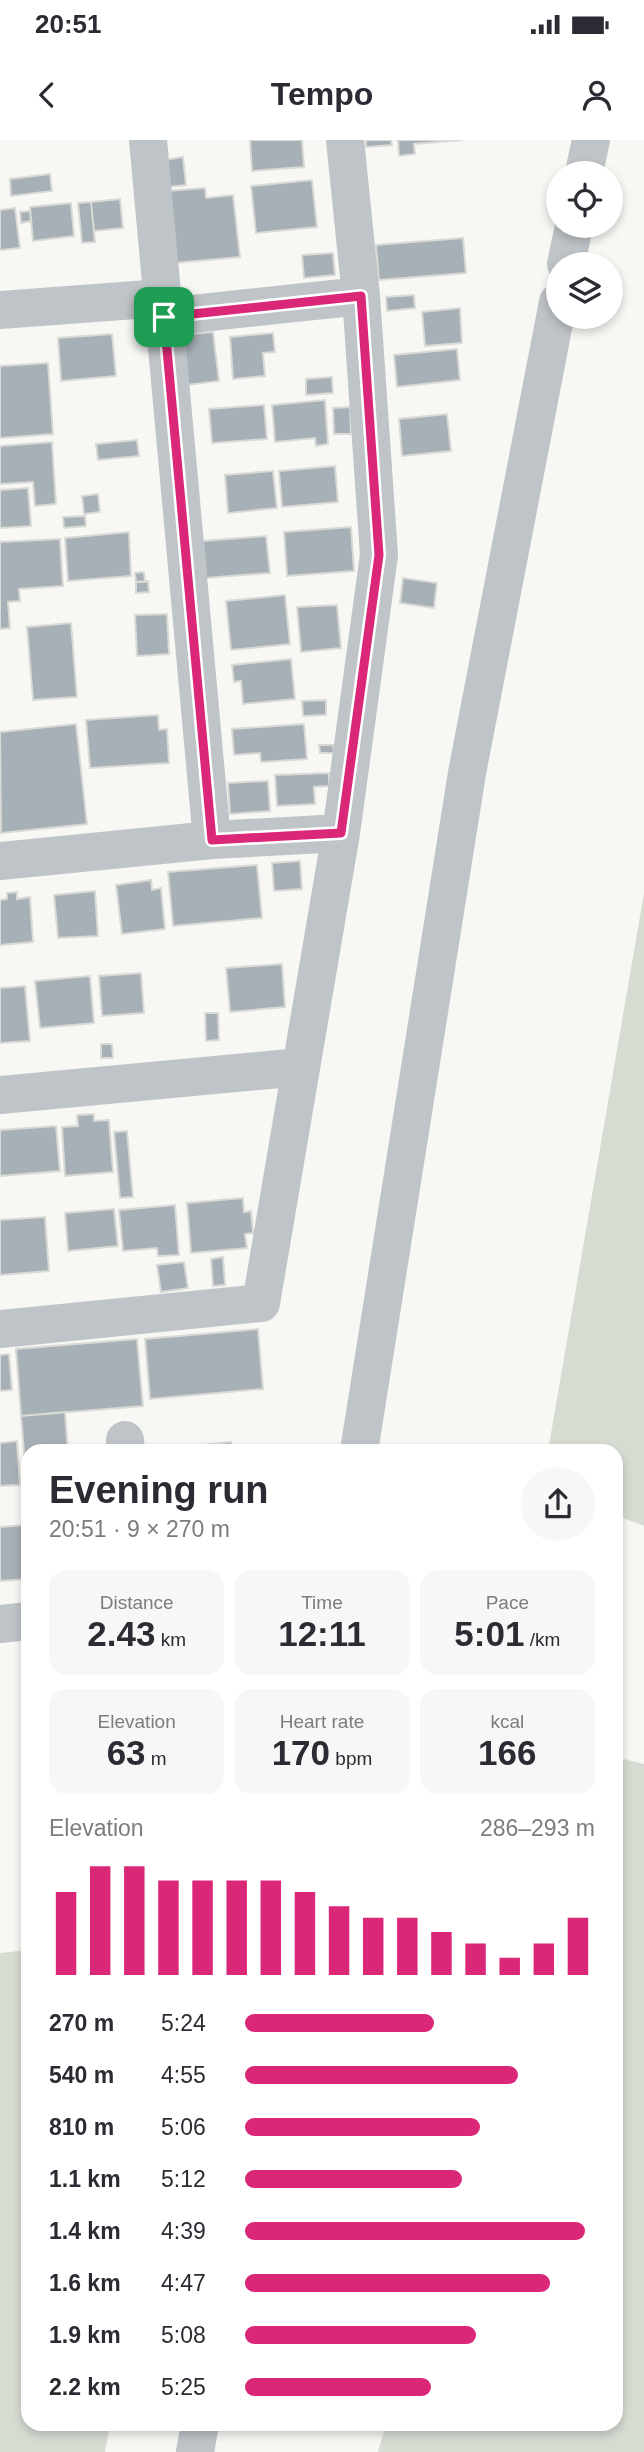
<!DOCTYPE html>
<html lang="en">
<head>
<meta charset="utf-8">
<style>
  :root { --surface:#fff; --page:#f7f7f7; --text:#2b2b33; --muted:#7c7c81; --accent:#db2777 }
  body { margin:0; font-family:Helvetica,sans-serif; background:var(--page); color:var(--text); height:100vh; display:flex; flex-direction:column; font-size:26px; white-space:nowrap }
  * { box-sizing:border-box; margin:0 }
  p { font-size:23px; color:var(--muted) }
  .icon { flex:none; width:38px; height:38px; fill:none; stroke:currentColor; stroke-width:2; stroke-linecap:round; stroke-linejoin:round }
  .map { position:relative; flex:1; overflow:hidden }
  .sheet { position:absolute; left:21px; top:1304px; width:602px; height:987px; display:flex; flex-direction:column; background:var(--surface); border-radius:21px; box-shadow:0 4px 10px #0003 }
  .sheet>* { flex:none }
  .controls { position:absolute; left:546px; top:21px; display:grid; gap:14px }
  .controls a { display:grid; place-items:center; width:77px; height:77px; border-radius:50%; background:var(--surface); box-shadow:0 4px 10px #0003; font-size:35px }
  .pin { position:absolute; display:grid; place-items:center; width:60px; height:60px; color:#fff; margin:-30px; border-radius:14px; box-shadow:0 4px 10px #0006 }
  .round { display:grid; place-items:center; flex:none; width:74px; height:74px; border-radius:37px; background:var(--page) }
  .head { display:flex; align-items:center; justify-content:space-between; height:119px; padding:0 28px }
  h1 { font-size:38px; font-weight:600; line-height:52px }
  .stats { display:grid; grid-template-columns:repeat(3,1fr); gap:10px; height:119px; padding:7px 28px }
  .stats div { display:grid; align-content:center; border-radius:18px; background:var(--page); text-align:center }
  .stats b { font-size:35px; font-weight:600 }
  .stats small { font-size:19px; font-weight:400 }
  .stats p { font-size:19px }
  .chart { height:196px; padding:14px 28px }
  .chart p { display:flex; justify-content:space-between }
  .chart svg { width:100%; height:126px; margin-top:7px; stroke:var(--accent); stroke-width:6 }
  ul { padding:0 28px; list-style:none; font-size:23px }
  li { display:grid; grid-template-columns:112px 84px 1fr; align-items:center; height:52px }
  li i { height:18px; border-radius:9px; background:var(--accent) }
  .status { display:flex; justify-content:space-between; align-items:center; height:49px; padding:0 35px; background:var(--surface); direction:ltr }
  .status svg { height:19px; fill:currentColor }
  header { display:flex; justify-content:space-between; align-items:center; height:91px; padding:0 28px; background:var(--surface); font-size:32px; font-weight:600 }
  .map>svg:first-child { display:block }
  .green { fill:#d7dcd3 }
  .building { fill:#a6b0b6; stroke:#d9d9d6; stroke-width:2 }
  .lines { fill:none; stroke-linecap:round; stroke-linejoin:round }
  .minor { stroke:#bfc4c8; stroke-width:38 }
  .route-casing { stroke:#fff; stroke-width:14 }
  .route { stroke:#db2777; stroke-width:9 }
</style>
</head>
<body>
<div class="status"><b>20:51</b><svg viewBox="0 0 49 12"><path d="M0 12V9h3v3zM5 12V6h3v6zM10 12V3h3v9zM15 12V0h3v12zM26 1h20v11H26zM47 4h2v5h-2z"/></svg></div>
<header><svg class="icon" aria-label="back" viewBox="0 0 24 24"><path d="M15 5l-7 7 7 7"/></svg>Tempo<svg class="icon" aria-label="person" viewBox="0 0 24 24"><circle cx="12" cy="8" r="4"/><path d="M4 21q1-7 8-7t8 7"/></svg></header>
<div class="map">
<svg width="644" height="2312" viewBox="0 0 644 2312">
  <rect width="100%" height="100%" fill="#f7f7f4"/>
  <path class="green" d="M644 753V1386L616 1375V1311H548Z
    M616 1617 644 1624V2312H378L386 2284H616Z
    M28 1810V2284H110L105 2312H0V1813Z"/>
  <path class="building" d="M250 0H302L304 27 252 31Z
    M366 0H391L392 5 366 7Z
    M398 0H463L414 4 415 14 399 16Z
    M183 17 186 45 167 47 164 20Z
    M50 34 52 51 11 56 10 39Z
    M312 40 317 87 256 93 251 46Z
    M205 48 206 58 233 55 240 117 174 123 167 51Z
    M120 59 123 88 94 91 91 62Z
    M91 62 95 102 82 103 78 63Z
    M71 63 74 96 33 101 30 67Z
    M15 68 20 108 0 110V70Z
    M30 71 31 81 21 83 20 72Z
    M463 98 466 133 379 140 376 105Z
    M333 113 335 135 304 138 302 115Z
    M414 155 415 168 387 171 386 157Z
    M460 168 462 203 425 206 422 172Z
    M213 192 219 241 187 245 182 202 189 201 188 194Z
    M273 193 275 212 263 213 265 236 233 239 230 197Z
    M112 194 116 236 61 241 58 198Z
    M457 209 460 240 397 247 394 215Z
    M48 223 53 294 0 298V226Z
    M332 237 333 253 306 255V239Z
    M325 260 328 304 316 306 315 298 275 302 272 265Z
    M264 265 267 299 212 303 209 269Z
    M350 267 351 294H334L333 268Z
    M447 274 451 311 402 316 399 279Z
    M137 300 139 316 98 320 96 304Z
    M52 302 56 364 35 366 33 342 0 344V306Z
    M335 326 338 362 282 367 279 331Z
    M273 331 277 368 228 373 225 335Z
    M28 348 31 386 0 388V350Z
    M98 354 100 372 84 374 82 356Z
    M85 376 86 386 64 388 63 377Z
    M351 387 354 431 287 436 284 392Z
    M129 392 131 436 68 441 65 398Z
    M266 396 270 433 206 438 203 401Z
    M60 399 63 446 19 449 20 461 8 462 10 488 0 489V402Z
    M144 432 145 442H136L135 433Z
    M403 438 437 443 434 468 400 463Z
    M148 441 149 452 136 453V442Z
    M285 455 290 504 231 510 226 461Z
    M337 465 341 508 301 512 297 467Z
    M167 474 169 514 137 516 135 475Z
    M71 483 77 557 33 560 27 487Z
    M291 519 295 559 243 564 241 541 234 542 232 525Z
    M326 560V575L303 576 302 561Z
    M158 575 159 590 167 589 169 623 90 628 86 580Z
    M76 584 87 684 1 693 0 592Z
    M304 584 307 619 261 622 260 613 234 615 232 589Z
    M319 605H333L334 613H320Z
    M329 633V646L314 647 315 664 277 666 275 635Z
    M268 641 270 671 230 674 228 643Z
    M300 721 302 749 274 751 272 723Z
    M257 725 262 778 173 786 168 732Z
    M151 740 152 750 161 748 165 789 122 794 116 745Z
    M95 751 98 796 58 798 54 755Z
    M17 752V759L30 757 33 802 0 805V760L7 759V753Z
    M282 824 285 867 230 872 226 828Z
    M141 833 144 873 102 876 99 836Z
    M90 836 94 883 40 888 35 841Z
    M25 846 30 901 0 903V848Z
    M205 873H218L219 900 206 901Z
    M101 904H112L113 918H101Z
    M94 974V981L109 980 113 1032 65 1036 62 987 78 986 77 975Z
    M56 986 60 1031 0 1036V990Z
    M127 991 133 1057 120 1058 114 992Z
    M243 1058 244 1072 251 1071 253 1093 245 1094 247 1108 191 1113 187 1063Z
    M175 1065 179 1115 158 1116 157 1108 123 1111 119 1070Z
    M114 1069 118 1106 68 1111 65 1073Z
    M45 1077 49 1131 0 1135V1080Z
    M223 1117 225 1145 213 1146 211 1119Z
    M184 1122 188 1148 161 1152 157 1125Z
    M258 1189 263 1249 150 1259 145 1199Z
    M137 1199 143 1266 21 1276 16 1209Z
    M9 1214 12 1250 0 1251V1215Z
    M65 1272 68 1311H28V1360L21 1276Z
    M17 1301 20 1345 0 1346V1303Z
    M231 1302 232 1311H166V1309Z
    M24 1385 28 1439 0 1441V1387Z
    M28 1443V1457H24L22 1444Z"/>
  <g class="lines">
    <path class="minor" d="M148 0 212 700
      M584 33 591 0
      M566 124 574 86
      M0 170 162 158
      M164 177 361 156
      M0 721 212 700 341 693
      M0 955 301 927
      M0 1189 261 1163 341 693 379 415 361 156 345 0
      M125 1300 126 1311
      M359 1311 467 633 558 162
      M0 1484 28 1481
      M195 2312 200 2284"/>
  </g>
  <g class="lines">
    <defs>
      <path id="route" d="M361 156 379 415 341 693 212 700 164 177Z"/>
    </defs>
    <use href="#route" class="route-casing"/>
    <use href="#route" class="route"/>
  </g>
</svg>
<div class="controls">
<a><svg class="icon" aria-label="locate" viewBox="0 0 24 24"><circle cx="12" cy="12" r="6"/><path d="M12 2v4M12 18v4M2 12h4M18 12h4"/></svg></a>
<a><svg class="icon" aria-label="layers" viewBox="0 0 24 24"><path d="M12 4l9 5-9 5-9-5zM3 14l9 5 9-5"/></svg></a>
</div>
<div class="pin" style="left:164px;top:177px;background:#1e9e55"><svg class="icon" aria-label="arrive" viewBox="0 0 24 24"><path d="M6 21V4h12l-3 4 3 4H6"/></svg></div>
<section class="sheet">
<div class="head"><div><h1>Evening run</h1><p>20:51 · 9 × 270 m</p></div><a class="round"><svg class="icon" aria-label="share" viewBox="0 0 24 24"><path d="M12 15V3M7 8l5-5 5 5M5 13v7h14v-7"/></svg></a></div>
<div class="stats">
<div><p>Distance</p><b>2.43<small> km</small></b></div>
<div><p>Time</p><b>12:11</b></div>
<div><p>Pace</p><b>5:01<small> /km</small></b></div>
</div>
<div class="stats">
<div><p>Elevation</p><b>63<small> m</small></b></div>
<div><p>Heart rate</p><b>170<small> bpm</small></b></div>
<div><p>kcal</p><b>166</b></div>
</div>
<div class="chart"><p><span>Elevation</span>286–293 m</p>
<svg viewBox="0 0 160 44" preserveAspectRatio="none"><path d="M5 44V15M15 44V6M25 44V6M35 44V11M45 44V11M55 44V11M65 44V11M75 44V15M85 44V20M95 44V24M105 44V24M115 44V29M125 44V33M135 44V38M145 44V33M155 44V24"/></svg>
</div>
<ul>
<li><b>270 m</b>5:24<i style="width:54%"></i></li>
<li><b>540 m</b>4:55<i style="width:78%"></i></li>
<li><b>810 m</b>5:06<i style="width:67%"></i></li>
<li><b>1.1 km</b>5:12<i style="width:62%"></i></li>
<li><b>1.4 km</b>4:39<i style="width:97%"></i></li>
<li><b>1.6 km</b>4:47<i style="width:87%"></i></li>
<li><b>1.9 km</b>5:08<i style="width:66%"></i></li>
<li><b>2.2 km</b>5:25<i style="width:53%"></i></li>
</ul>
</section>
</div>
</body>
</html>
